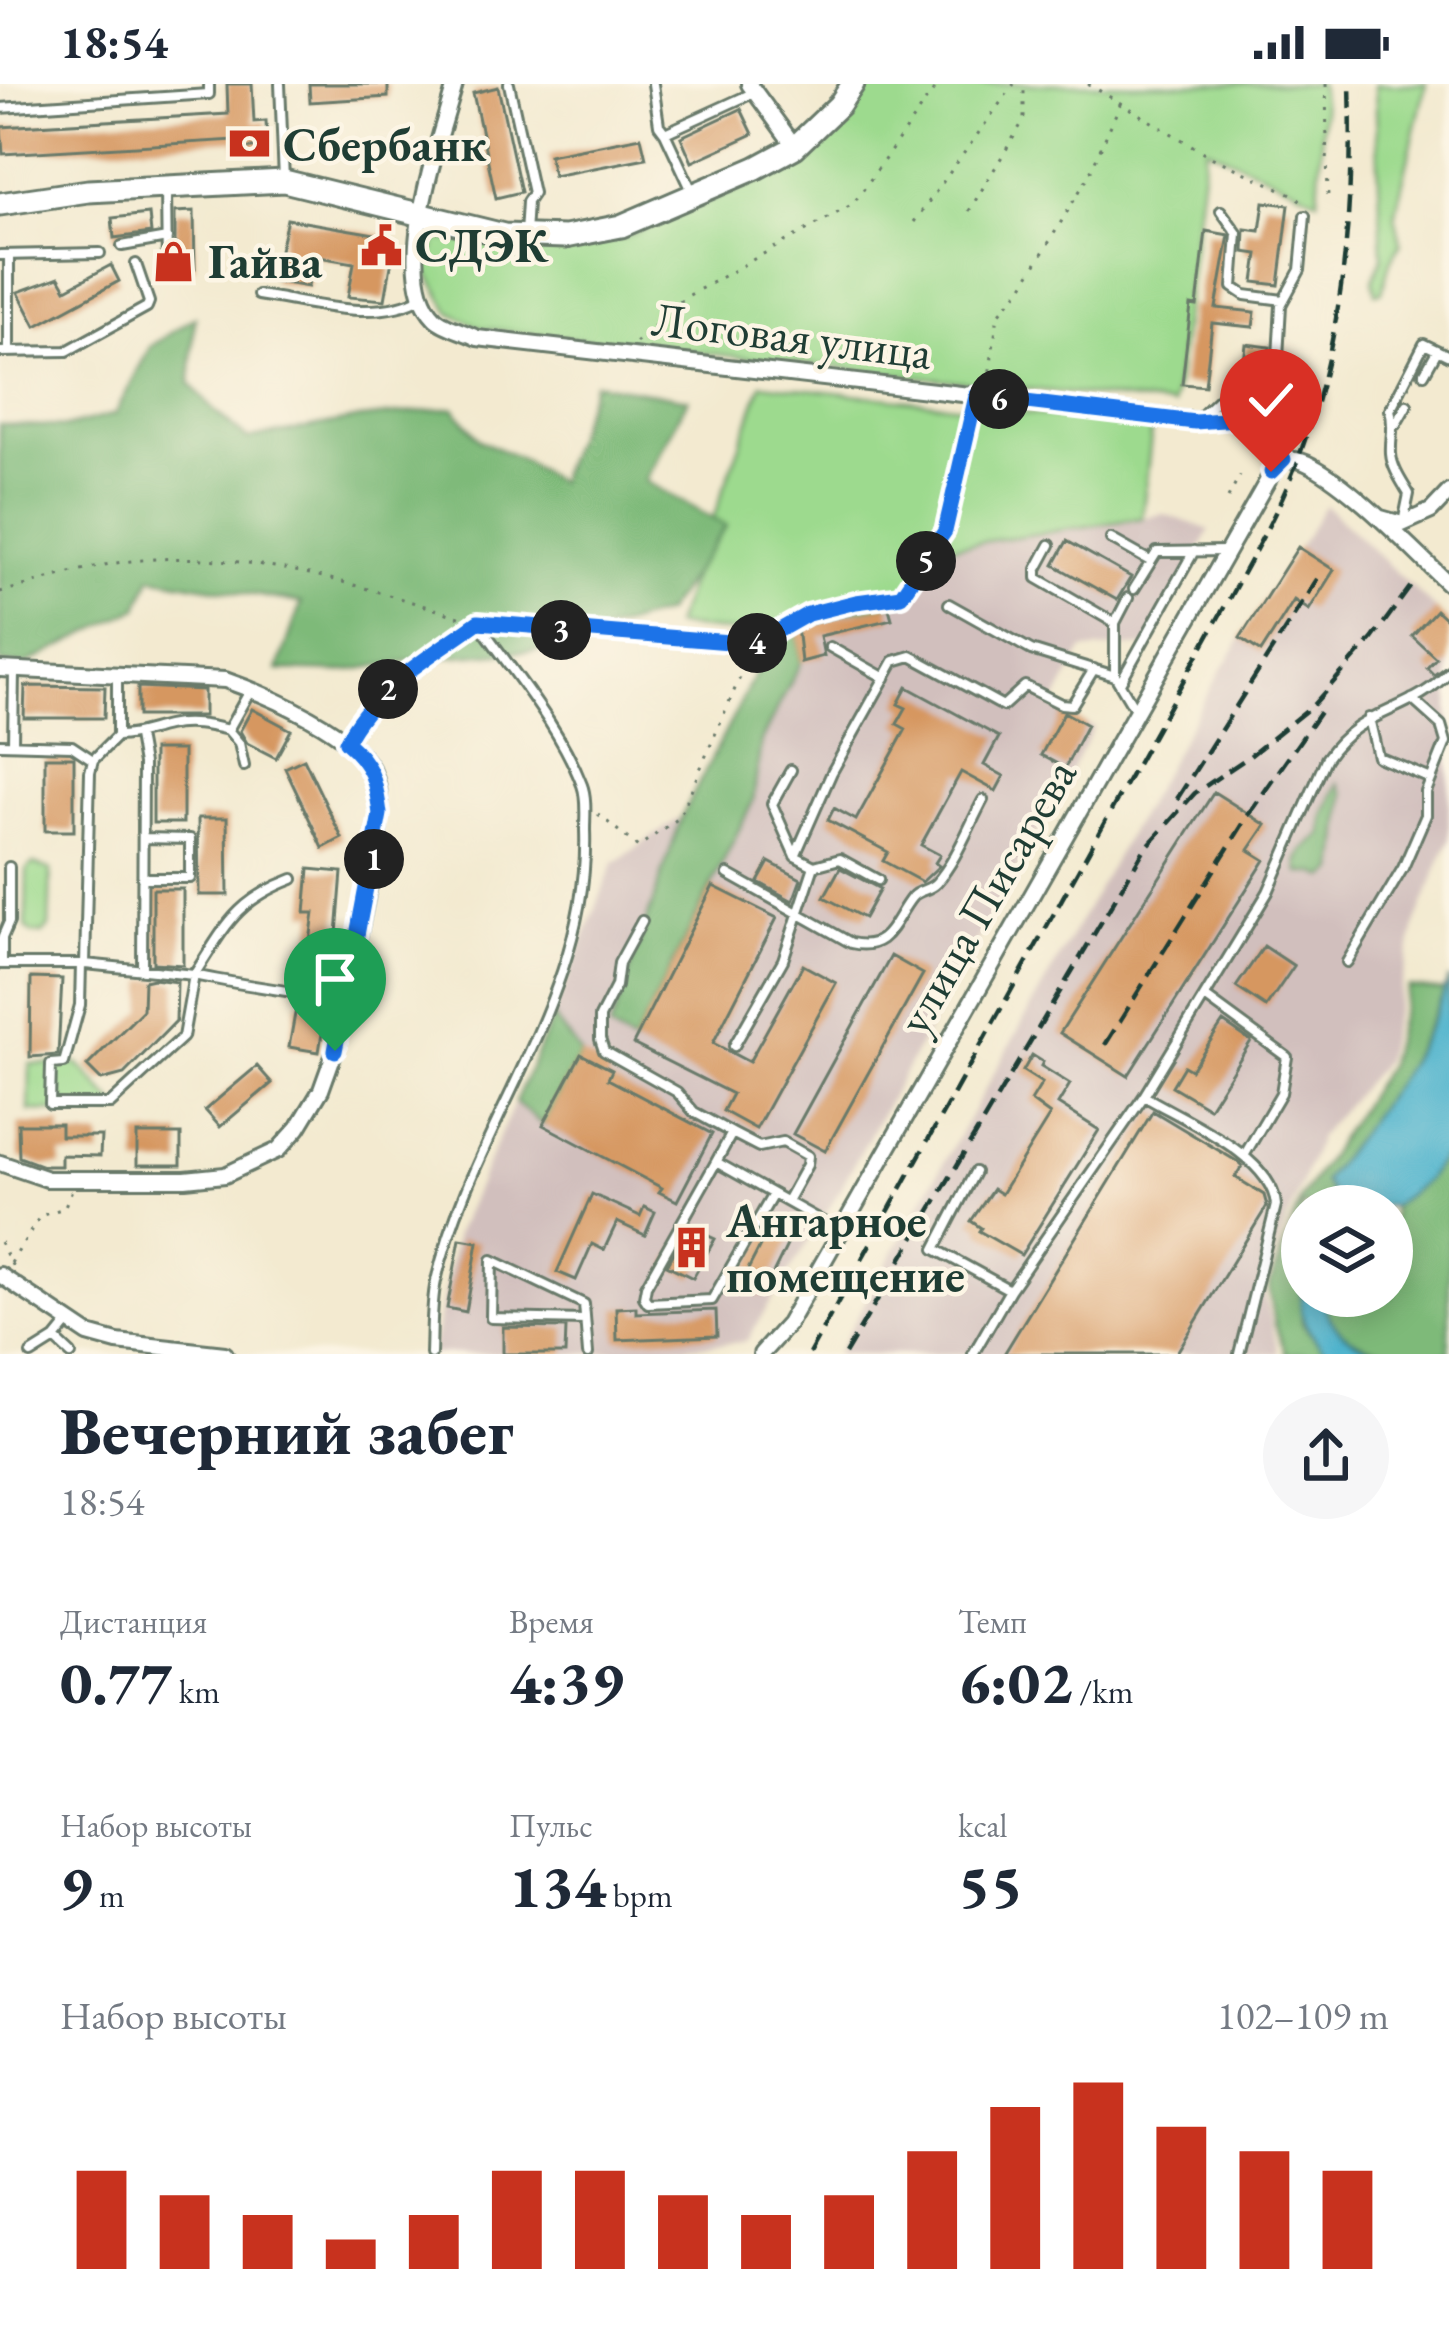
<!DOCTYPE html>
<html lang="ru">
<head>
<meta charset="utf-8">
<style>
  :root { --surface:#fff; --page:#f6f6f7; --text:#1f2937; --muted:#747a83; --accent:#c8321e }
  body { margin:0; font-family:"EB Garamond",serif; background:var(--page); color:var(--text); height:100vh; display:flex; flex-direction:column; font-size:45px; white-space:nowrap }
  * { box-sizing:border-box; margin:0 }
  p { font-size:39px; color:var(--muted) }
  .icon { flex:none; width:66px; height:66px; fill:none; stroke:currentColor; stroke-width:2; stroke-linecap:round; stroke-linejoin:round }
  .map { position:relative; height:1270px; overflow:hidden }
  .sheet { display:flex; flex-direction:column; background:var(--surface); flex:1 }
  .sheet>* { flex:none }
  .fabs { position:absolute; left:1281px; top:1101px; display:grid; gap:24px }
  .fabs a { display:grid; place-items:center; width:132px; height:132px; border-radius:50%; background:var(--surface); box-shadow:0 6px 30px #0003; font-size:60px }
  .pin { position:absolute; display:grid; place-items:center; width:102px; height:102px; color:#fff; margin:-123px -51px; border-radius:50% 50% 50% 0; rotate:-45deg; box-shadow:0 0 12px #0007 }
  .pin .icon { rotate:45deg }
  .km { position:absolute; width:60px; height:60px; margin:-30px; border-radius:50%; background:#222; color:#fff; font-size:33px; line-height:60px; text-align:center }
  .round { display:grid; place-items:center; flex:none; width:126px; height:126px; border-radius:63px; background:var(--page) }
  .head { display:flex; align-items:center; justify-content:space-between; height:204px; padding:0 60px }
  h1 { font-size:66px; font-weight:800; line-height:90px }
  .stats { display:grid; grid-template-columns:repeat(3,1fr); gap:18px; height:204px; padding:12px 60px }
  .stats div { display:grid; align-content:center }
  .stats b { font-size:60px; font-weight:800 }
  .stats small { font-size:33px; font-weight:400 }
  .stats p { font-size:33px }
  .chart { height:336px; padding:24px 60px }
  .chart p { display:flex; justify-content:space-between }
  .chart svg { width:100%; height:216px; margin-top:12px; stroke:var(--accent); stroke-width:6 }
  .status { display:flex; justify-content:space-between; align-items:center; height:84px; padding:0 60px; background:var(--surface); direction:ltr }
  .status svg { height:33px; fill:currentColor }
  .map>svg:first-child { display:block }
  .industrial { fill:#d1bfbd }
  .green { fill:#9dda8e; stroke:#5e8c61; stroke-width:3 }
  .forest { fill:#7eba79; stroke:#4e7c56; stroke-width:3 }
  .water { fill:#4fb4cd; stroke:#377880; stroke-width:3 }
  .building { fill:#d69760 }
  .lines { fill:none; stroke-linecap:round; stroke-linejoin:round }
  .lane-casing { stroke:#697a6b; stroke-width:14 }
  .street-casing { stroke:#697a6b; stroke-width:20 }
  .secondary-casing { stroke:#697a6b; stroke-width:27 }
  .path { stroke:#697a6b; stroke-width:3; stroke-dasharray:3 9; stroke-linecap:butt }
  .lane { stroke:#fff; stroke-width:8 }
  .street { stroke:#fff; stroke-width:14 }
  .secondary { stroke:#fff; stroke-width:21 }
  .rail { stroke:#1f3d34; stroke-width:4.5; stroke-dasharray:18 9; stroke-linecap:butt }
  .route-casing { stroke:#fff; stroke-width:24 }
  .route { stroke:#1a73e8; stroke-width:15 }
  .labels { text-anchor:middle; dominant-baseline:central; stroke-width:9; stroke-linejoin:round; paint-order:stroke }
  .poi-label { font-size:48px; font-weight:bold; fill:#1f3d34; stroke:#fcf5e5; text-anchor:start }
  .street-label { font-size:48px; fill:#1f3d34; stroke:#fcf5e5 }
</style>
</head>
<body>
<div class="status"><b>18:54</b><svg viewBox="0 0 49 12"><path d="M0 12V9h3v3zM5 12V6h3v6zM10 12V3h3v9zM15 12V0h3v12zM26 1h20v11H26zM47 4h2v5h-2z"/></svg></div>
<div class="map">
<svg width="1449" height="1270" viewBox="0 0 1449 1270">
  <rect width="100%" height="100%" fill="#fcf5e5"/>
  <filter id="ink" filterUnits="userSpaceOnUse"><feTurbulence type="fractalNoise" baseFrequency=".00833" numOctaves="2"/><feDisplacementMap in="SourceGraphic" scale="24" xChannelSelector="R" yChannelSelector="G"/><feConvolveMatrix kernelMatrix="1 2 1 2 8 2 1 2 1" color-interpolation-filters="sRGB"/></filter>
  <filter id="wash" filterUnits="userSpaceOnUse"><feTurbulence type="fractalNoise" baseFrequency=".004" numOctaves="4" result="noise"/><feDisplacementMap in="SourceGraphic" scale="48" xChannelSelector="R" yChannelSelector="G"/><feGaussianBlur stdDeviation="2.7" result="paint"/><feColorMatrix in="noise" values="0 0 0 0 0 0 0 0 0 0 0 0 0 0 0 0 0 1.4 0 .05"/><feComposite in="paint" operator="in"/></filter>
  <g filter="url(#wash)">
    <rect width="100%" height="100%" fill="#f3ead0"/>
    <path class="industrial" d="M1325 421 1449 538V757L1416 838 1384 977 1320 1051 1273 1172 1264 1207 1279 1270H836L1214 598Z
      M1164 430 1210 446 1149 562 1083 566 1053 623 1094 644 833 1118 746 1258 587 1270H432L456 1149 553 933 613 780 682 732 775 552 837 529 904 517 940 464Z"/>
    <path class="green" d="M867 0H1320L1323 27 1318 115 1206 63 1173 321 481 244 450 228 426 186 437 155 523 164 623 154 784 85 840 39Z
      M1375 0H1426L1395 131 1401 159 1389 180 1382 208 1376 209 1373 196 1382 173Z
      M762 300 1152 343 1142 434 941 464 904 517 837 529 775 552 674 542Z
      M33 780 51 786 49 843 43 850 31 849 26 843 27 785Z
      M30 980H78L116 1021V1028L29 1027Z"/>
    <path class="forest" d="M195 233 190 299 211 324 247 355 361 334 454 324 480 356 519 374 557 398 594 299 688 315 645 397 726 442 665 529 543 566 428 574 338 588 278 586 301 519 151 493 138 524 25 581 0 579V340L66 343 115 330 150 263Z
      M797 543 801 578 761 657 753 717 633 960 610 945 682 732 775 552Z
      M1338 699 1344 710 1336 787 1325 794 1318 789H1300C1293 769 1311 761 1323 750L1324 732Z
      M1408 903 1445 907 1401 994 1324 1097 1337 1118 1334 1122H1302V1240L1328 1270H1286L1275 1240 1269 1203 1301 1115 1388 980Z
      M553 933 581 970 543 1041 515 1018Z
      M1449 1065V1270C1404 1270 1328 1270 1323 1212H1392V1122L1426 1097Z"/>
    <path class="water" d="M1449 894V1065L1426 1097 1392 1122H1334L1337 1118 1324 1098C1371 1032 1424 972 1449 894Z
      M1302 1204V1212H1323C1326 1244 1353 1258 1380 1270H1328C1309 1248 1296 1235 1302 1204Z"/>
    <g id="blocks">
      <path class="building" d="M227 0H252L254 38 266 37 267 63 236 65 235 56 3 70 1 43 228 30Z
        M309 0H388V13L310 18Z
        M498 3 521 108 496 114 473 9Z
        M741 25 753 50 692 78 681 53Z
        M641 53 646 74 553 92 549 71Z
        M1264 118 1289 121 1279 201 1254 198 1258 170 1244 168 1245 145 1260 147Z
        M194 127 195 185 175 186V128Z
        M149 130 151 149 114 154 112 134Z
        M287 135 392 153 389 169 393 170 385 216 348 213 354 179 313 172 308 203 273 197Z
        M1206 147 1229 151 1216 224 1255 228 1253 243 1212 239 1205 302 1182 300 1191 221 1197 222Z
        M111 181 119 197 36 242 18 208 59 193 66 205Z
        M1246 260 1270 263 1262 309 1241 307Z
        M1067 457 1131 493 1117 516 1054 481Z
        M1298 463 1334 486 1309 526 1294 516 1261 568 1240 554Z
        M888 521 892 535 820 552 824 572 801 578 797 543Z
        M1436 526 1449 538V580L1434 591 1427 584 1436 574 1412 552Z
        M25 602 105 603 104 634H24Z
        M138 603 204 606V632H138Z
        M907 603 999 653 984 681 1004 692 996 707 961 688 921 761 940 771 935 779 939 782 922 798 883 777 888 768 828 736 834 724 856 736 906 645 897 640 906 624 898 620Z
        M252 625 291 646 276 674 247 659 240 647Z
        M1064 628 1087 641 1065 684 1041 671Z
        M153 666H183V739H153Z
        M45 673H74V747H45Z
        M304 675 342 754 323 764 285 684Z
        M1214 708 1266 741 1249 766 1265 776 1128 992 1060 949Z
        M198 734H227L228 811H199Z
        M769 778 801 795 793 817 758 798Z
        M840 784 880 805 864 834 824 813Z
        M309 785 342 788 337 850 342 851 334 905 304 900 314 829H305Z
        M713 802 777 834 713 959 749 978 803 881 836 899 756 1045 723 1027 732 1010 633 960Z
        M153 805H183V881L153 879Z
        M1264 862 1294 882 1266 923 1236 903Z
        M891 872 923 890 825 1067 793 1050Z
        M31 894 62 895 58 971 30 973Z
        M153 895 177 898 176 937 124 990 101 996 87 982 143 926 144 897Z
        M297 919 326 924 319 968 289 963Z
        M1223 938 1251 957 1209 1024 1172 1002 1184 982 1191 986Z
        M581 970 612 986 608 995 712 1050 677 1117 659 1108 662 1104 543 1041Z
        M1032 971 1043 978 1041 982 1070 1000 1058 1020 1099 1046 1021 1171 979 1147 981 1144 971 1137 993 1105 1001 1110 1050 1031 1031 1017 1042 999 1023 987Z
        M257 982 272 999 220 1043 205 1026Z
        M1153 1027 1238 1078 1242 1082 1235 1093 1264 1111 1267 1122 1176 1270H1004Z
        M18 1040H61V1052H101L100 1072 61 1071V1082H43L19 1073Z
        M137 1050H181V1081H137Z
        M592 1110 640 1132 644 1123 655 1128 645 1151 617 1138 604 1166 592 1160 576 1196 557 1188Z
        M774 1135 795 1145 762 1212 740 1201Z
        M689 1143 715 1155 693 1194 667 1181Z
        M460 1155 478 1158 466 1228 447 1224Z
        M636 1223V1229L716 1226 717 1252 617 1256 616 1224Z
        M503 1243 566 1244 565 1270H503Z"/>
    </g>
  </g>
  <g filter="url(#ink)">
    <use href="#blocks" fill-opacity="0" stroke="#697a6b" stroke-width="3"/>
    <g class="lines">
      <defs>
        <path id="lane" d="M280 0 284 96
          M509 0 533 109 527 118 525 150
          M653 0 659 41 665 49
          M0 24 209 10V0
          M166 104 167 186
          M693 109 665 49 755 8
          M1221 127 1237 149 1233 203 1245 211 1283 216
          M122 162 167 154
          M0 171 100 169
          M9 171V268
          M258 211C309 218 376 240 422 213
          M0 268 67 267 147 223 149 218 136 180
          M1424 290 1437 267
          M1253 333 1268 317 1277 291 1281 221 1300 186 1305 132
          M1198 335 1223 311
          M1396 340 1407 321
          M1403 439 1409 410C1402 398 1392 384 1391 370 1390 353 1395 343 1390 326L1424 260 1449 272
          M1111 455 1150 477
          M1050 461 1037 485V494L1115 539
          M1134 505 1157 468 1225 467
          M1128 514 1115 539V592L1136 627
          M949 520 1031 566 1115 592
          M830 563 885 594
          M1120 599 1194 467
          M1369 634 1378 673 1431 695
          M228 646 239 659 244 682
          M117 652C136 652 149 646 167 642 188 637 208 641 228 646L251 605
          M138 652 143 680 142 886
          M0 660 72 662 93 676
          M13 660 14 586
          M791 686 772 720 795 772
          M814 782 840 775 878 796
          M728 790 851 859C890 868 893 836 912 813 919 805 929 807 936 799 956 777 969 742 983 716
          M142 794H190V755L143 754
          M642 837 619 879 616 902 600 933V955L604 967 677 1008 694 1028 732 1049 716 1078 841 1148
          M1347 878 1403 784 1426 731V708L1446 658 1441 641 1412 615
          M0 880H85L194 891C226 842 235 817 293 795
          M2 880V854L9 838V783
          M81 880 80 921 64 979 51 980 50 1020H110L183 953 194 891C245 902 294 907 344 917
          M85 880 90 688 93 676 117 652V590
          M1205 913 1287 973 1281 1009 1244 1072
          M734 962 783 876 814 782 795 772 832 688 894 577 911 572 1003 622 1025 602 1061 620 1072 621 1094 585
          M1144 1012C1184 1036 1272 1072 1276 1121L1239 1270
          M732 1049 759 1063 783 1058 808 1072 807 1081 787 1117
          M716 1078 646 1202 644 1213 648 1219 712 1216 773 1110
          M975 1088 935 1165 1010 1206
          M585 1236 491 1234 492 1176 584 1220 588 1270
          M55 1255 71 1270
          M31 1270 55 1255 68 1239
          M431 1270C432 1246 431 1220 436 1197 472 1042 591 911 585 746 585 732 587 714 582 701 559 641 514 590 478 538
          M973 1270 1010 1206 1144 1012 1268 808 1326 675C1361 623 1410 630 1449 588"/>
        <path id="street" d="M455 0C441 55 389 189 435 234 444 243 466 248 477 254L1195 337 1251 334
          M749 0 795 63
          M1381 434 1402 440 1431 427 1449 408
          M0 585 225 596C265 610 361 650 375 693 382 713 379 739 377 760L335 967 321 1006 298 1044 278 1066 225 1091 185 1095H47L0 1079
          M0 1191 88 1250 117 1258 225 1270
          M761 1270 788 1240 1277 380C1289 373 1300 375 1312 382 1354 404 1412 466 1449 500"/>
        <path id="secondary" d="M0 120 88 107 284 97 504 151 565 153 621 142 756 84 795 63 839 21 853 0"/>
      </defs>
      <use href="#lane" class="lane-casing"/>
      <use href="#street" class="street-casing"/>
      <use href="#secondary" class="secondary-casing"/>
      <path class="path" d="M1088 0 1213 74 1296 112 1305 123
        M1326 0 1328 119
        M969 127 1024 36V0
        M914 138 1014 0
        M636 259 684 214 853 120 938 0
        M988 299 998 231 1021 205 1088 93 1121 18
        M1260 344 1277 365
        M1228 414 1240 392
        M0 508C38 499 77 485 116 479 238 461 352 499 466 535
        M493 540 755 560 808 530 856 517 901 512 945 447 973 327
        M352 646C374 601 431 572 471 543
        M598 730 638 763 679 734 754 561
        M0 1158 14 1185
        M11 1179 40 1132 64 1124 72 1106"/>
      <use href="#lane" class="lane"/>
      <use href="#street" class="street"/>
      <use href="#secondary" class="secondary"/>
      <path class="rail" d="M1177 715 1321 489
        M1105 961 1251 727 1320 628
        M809 1270 1231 511C1253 471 1276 431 1293 388 1343 263 1354 133 1350 0
        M845 1270 1144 766 1195 709 1250 672 1314 620 1372 555 1411 502"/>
    </g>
  </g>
  <g class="lines" filter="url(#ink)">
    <defs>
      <path id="route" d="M335 967 380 730C376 697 372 680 346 658 373 604 430 573 478 538L755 560 808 530 856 518 901 512 945 447 976 312 1195 338 1251 334 1284 375 1271 388"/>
    </defs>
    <use href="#route" class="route-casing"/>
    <use href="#route" class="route"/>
  </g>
  <defs>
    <symbol id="bank-bare" viewBox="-9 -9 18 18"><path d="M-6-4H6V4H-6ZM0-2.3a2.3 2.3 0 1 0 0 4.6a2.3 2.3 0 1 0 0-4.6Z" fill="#c8321e" stroke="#fcf5e5" stroke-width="2.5" paint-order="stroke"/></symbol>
    <symbol id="civic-bare" viewBox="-9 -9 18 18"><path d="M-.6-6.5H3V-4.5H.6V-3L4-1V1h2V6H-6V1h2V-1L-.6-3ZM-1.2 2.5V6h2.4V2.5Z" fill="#c8321e" stroke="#fcf5e5" stroke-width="2.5" paint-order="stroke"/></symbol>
    <symbol id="shop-bare" viewBox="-9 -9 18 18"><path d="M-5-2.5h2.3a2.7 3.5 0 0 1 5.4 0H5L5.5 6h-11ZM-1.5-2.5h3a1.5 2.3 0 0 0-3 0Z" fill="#c8321e" stroke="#fcf5e5" stroke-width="2.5" paint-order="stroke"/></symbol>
    <symbol id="building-bare" viewBox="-9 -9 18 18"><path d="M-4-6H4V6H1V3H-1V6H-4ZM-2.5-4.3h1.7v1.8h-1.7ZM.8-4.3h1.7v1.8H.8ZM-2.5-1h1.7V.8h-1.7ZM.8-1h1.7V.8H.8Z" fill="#c8321e" stroke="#fcf5e5" stroke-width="2.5" paint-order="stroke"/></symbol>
  </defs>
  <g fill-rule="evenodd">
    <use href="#bank-bare" x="220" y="30" width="59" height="59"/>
    <use href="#civic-bare" x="352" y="132" width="59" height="59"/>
    <use href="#shop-bare" x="144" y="148" width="59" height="59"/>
    <use href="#building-bare" x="662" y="1134" width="59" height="59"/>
  </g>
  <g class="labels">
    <g class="poi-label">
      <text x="283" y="60">Сбербанк</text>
      <text x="415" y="161">СДЭК</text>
      <text x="208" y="177">Гайва</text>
      <text x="726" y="1136">Ангарное<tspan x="726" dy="55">помещение</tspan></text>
    </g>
    <g class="street-label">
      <text transform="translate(792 251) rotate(7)">Логовая улица</text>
      <text transform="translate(986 812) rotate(-60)">улица Писарева</text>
    </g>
  </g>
</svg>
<div class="fabs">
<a><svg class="icon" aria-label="layers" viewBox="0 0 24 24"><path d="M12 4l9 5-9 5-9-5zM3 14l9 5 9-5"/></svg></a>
</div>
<div class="pin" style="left:335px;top:967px;background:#1e9e55"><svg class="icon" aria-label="arrive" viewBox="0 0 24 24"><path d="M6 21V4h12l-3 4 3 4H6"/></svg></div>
<div class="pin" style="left:1271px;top:388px;background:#d93025"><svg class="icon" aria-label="check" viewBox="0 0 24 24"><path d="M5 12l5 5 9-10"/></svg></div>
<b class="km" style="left:374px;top:775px">1</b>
<b class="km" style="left:388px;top:605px">2</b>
<b class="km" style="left:561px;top:546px">3</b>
<b class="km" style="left:757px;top:559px">4</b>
<b class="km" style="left:926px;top:477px">5</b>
<b class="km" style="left:999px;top:315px">6</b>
</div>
<section class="sheet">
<div class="head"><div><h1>Вечерний забег</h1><p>18:54</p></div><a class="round"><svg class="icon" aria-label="share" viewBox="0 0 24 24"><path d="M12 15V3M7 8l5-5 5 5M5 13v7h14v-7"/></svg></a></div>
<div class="stats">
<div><p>Дистанция</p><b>0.77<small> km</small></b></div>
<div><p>Время</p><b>4:39</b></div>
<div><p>Темп</p><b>6:02<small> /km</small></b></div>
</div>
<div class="stats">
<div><p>Набор высоты</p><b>9<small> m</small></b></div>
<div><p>Пульс</p><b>134<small> bpm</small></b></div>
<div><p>kcal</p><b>55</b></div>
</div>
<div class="chart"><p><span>Набор высоты</span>102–109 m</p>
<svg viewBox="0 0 160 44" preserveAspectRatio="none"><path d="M5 44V24M15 44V29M25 44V33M35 44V38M45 44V33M55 44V24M65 44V24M75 44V29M85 44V33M95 44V29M105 44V20M115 44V11M125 44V6M135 44V15M145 44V20M155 44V24"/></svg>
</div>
</section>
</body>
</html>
